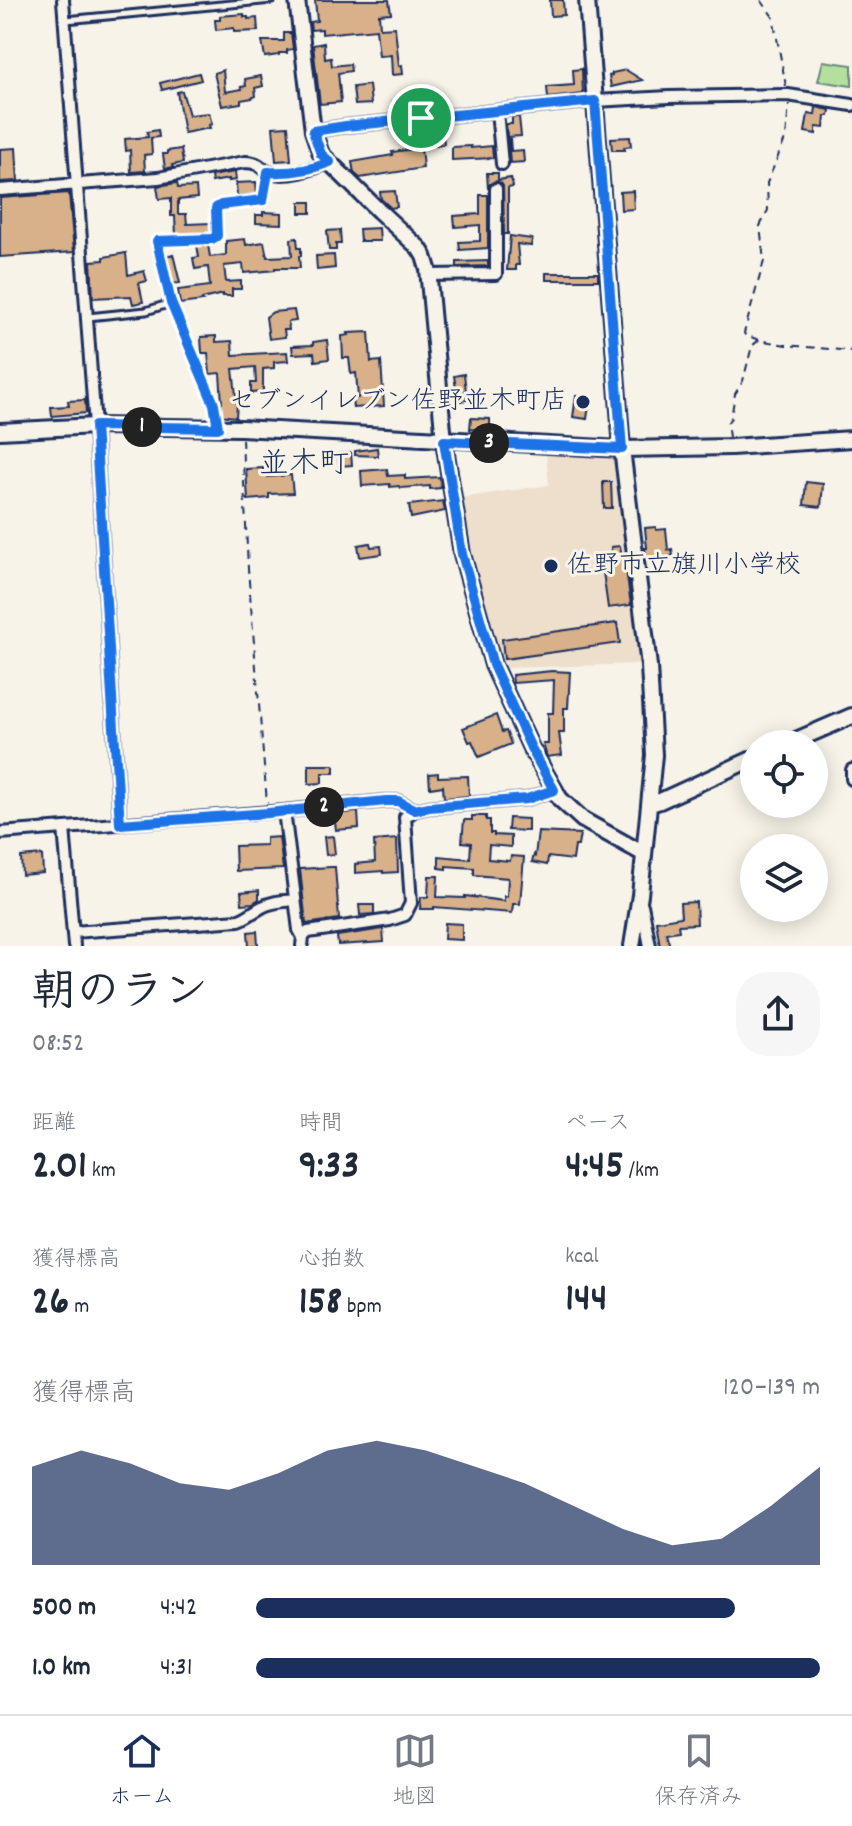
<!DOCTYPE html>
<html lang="ja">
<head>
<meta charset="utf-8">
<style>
  :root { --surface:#fff; --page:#f6f6f7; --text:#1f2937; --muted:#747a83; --line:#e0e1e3; --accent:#1b2f5e }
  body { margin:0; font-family:Dekko,"Klee One",sans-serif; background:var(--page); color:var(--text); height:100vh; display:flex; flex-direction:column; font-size:30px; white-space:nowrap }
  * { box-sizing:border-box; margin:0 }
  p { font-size:26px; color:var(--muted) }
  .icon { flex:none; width:44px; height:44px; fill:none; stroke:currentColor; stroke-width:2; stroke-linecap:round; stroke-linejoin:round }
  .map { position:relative; height:946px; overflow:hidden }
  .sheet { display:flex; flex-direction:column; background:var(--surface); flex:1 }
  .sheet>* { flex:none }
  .fabs { position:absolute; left:740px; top:730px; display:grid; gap:16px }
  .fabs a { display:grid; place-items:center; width:88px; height:88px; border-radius:50%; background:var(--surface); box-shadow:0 4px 20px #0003; font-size:40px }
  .pin { position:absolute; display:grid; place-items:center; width:68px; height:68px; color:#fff; margin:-34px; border:4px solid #fff; border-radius:50%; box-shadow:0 2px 8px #0007 }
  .km { position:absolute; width:40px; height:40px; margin:-20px; border-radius:50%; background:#222; color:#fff; font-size:22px; line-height:40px; text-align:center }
  .round { display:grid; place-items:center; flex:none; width:84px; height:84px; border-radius:32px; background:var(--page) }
  .overview { display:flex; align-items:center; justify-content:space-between; height:136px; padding:0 32px }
  h1 { font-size:44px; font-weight:700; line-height:60px }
  .figures { display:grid; grid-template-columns:repeat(3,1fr); gap:12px; height:136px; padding:8px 32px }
  .figures div { display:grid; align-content:center }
  .figures b { font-size:40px; font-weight:700 }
  .figures small { font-size:22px; font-weight:400 }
  .figures p { font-size:22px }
  .chart { height:224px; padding:16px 32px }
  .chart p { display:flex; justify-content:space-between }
  .chart svg { width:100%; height:144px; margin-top:8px; fill:var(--accent); opacity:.7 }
  ul { padding:0 32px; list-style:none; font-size:26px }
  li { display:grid; grid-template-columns:128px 96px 1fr; align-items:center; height:60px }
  li i { height:20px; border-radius:10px; background:var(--accent) }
  .tabs { display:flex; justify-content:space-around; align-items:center; height:112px; border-top:2px solid var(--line); background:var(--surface); font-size:22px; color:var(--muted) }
  .tabs a { display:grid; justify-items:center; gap:4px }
  .tabs .current { color:var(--accent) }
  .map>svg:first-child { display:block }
  .built { fill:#eedfcc }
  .green { fill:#b4df9c; stroke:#68877d; stroke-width:2 }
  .building { fill:#d8b089; stroke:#1b2f5e; stroke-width:2 }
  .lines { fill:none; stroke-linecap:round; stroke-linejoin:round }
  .lane-casing { stroke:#1b2f5e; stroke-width:11 }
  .street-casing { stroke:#1b2f5e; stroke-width:16 }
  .secondary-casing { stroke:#1b2f5e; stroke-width:20 }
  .path { stroke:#1b2f5e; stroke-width:2; stroke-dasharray:8 6; stroke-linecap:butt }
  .lane { stroke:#f7f3e8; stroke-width:5 }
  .street { stroke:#f7f3e8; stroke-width:10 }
  .secondary { stroke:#f7f3e8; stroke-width:14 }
  .route-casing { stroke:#fff; stroke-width:16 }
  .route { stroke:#1a73e8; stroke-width:10 }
  .poi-dot { fill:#1b2f5e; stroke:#f7f3e8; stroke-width:3 }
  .labels { text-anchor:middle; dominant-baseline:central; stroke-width:6; stroke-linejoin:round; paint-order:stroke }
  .poi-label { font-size:26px; fill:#1b2f5e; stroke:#f7f3e8; text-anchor:end }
  .quarter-label { font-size:30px; fill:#1b2f5e; stroke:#f7f3e8 }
</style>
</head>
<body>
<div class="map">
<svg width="852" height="946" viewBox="0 0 852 946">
  <rect width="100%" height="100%" fill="#f7f3e8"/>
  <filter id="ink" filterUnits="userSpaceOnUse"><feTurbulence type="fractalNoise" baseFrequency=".0125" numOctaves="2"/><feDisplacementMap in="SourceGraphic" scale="16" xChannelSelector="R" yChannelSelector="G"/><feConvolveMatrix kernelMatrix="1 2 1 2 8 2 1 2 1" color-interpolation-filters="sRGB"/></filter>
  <g filter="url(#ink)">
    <path class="built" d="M546 454 616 456 632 575 641 664 506 668 490 629 468 556 459 498 549 485Z"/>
    <path class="green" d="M823 61 852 65V86L818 81Z"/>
    <path class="building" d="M315 0H389L391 13 379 14 380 28 395 27 399 66 402 65 403 74 392 75 391 55 379 56 376 29 322 34V29L311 30 310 22 317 21Z
      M550 0H563L564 15 551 16Z
      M244 14V17H248V19L257 18 258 31 234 32V28L216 30 215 20H220V16Z
      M284 33H291L293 49 287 50V53H279V55L265 57 262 41H284Z
      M324 43 325 59 331 58 332 66 350 64 351 71 338 73 341 102 320 104 313 45Z
      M582 69 583 94 548 98 547 87 574 85 573 70Z
      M223 70 225 92 242 89 241 87 246 86 245 79 261 76 263 86 255 88 256 96 252 98 241 100V103L222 106 214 73Z
      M626 70 642 80 611 87 609 76 612 75V73Z
      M199 73 201 80 162 90 160 83Z
      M369 85 371 104 355 105 353 87Z
      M182 91 189 115 209 113 212 124 209 125 210 128 184 133 177 92Z
      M410 100 411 111 394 112 393 101Z
      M816 107 830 110 829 116H825L824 128 816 127V134L805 132 808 114 815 115Z
      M512 117H519L521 136 507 137 506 124H512Z
      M442 125 444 144 418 148 415 128Z
      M288 126 291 160 276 161 273 127Z
      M158 130 159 137 151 138 152 154 144 155 145 171 131 172 130 150 126 151 125 139 148 137 147 132Z
      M630 137 631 146 624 147 625 150H612L611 138Z
      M508 138H510L511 151 523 150 524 162 510 163Z
      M471 146V148L492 146 493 158 452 160V147Z
      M16 148 18 181 0 182V149Z
      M421 148 423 168 360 178 354 173 352 162 393 155 392 152Z
      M181 149 183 163 172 165 173 167 165 169 163 154H167V151Z
      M235 172 236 180 229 181V179L212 182 211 176Z
      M487 173H498V180L511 178 513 187 508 188V234H504L503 186 501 183 495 181 490 184 488 189Z
      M256 182 257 195 237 196 236 183Z
      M177 183 178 188 196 187 197 198 178 200V214H186L187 224 211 223V233L176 235 175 216H171V198L159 199 157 186Z
      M395 191 397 207 391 208 381 199 380 192Z
      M633 191 634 209 621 210 620 192Z
      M69 193 74 252 0 257V198Z
      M480 195H488V248L460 250 459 242 480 241V225L455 227 454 216 480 214Z
      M300 202H311V213H300Z
      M263 212 282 213V224L256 223V215H263Z
      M379 228 380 241H360L359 229Z
      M340 230 341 244H336V250H329L327 231Z
      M510 236 532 239 531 246 517 244 519 265H516V270H507Z
      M297 238 298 248H301V256H299L300 268H275V270L244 273 243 264 224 266 226 282 241 281V289H232V296H223V294L202 299 203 301 180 304 178 290 210 286 208 267 195 269 193 258 199 257 197 245H208L210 257 226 255V241L245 239 246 245 264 242 267 257 292 256 291 239Z
      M126 253 128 275 144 271 147 281 139 283 143 302 133 304 131 296 93 298 91 261 104 260V257Z
      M173 254 180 283 172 284 166 256Z
      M334 255 335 268 317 270 316 256Z
      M488 261V266L457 267V262Z
      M546 273H598V280H546Z
      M294 310 296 321 288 322 289 330H284L285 337 269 339 266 317 273 312Z
      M369 332 371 362 381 361 384 406 353 408 352 399 358 398 356 373 351 374 349 358H343L342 336 349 335 348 333Z
      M216 336V342L232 341 233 355 287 352 288 361 274 362V368L263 369V392L251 393V383H256L255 367 233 369 237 404 236 417 219 415 220 403H222L220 373 210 374 208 353H202L201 337Z
      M327 340 329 359 315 361 314 353 293 354 292 346 313 345V342Z
      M464 374 467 400 455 402 454 394H457L454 376Z
      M576 396 590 398 587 419 573 417Z
      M85 400 86 413 52 416 51 407 69 406 68 401Z
      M471 418 490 419V430L470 429Z
      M377 448 378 456 355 455V451Z
      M351 453 352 465 339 466 338 454Z
      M263 468V473L267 472 268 477 291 475 293 493 269 494V498L248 500 246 469Z
      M387 469 388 476 405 475V479L440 477 441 488 430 489V486L400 488 399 486 390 487V484L362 486 361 471Z
      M603 482H611L612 508H604Z
      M806 482 823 484 821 507 804 505Z
      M443 501 445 511 411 518 409 505Z
      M656 527V530L666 529 668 550 672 549 673 556 665 557V559H646L645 548H647L645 528Z
      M370 543 371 547 381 546 382 554 360 557 358 545Z
      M620 546 623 562H625L631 605 608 608 602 565 613 564 611 547Z
      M617 623 620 643 504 659 502 639Z
      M552 671 570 672 568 708H564V733H559L562 755 547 757 543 744H548V713H553L554 680 513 683 512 675Z
      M496 715 502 732 506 731 511 744 479 757 472 741 469 742 463 728Z
      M309 765H334V773H322V783L309 784Z
      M438 773V777L468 776 469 796 444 798 443 786 430 788 429 774Z
      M358 812 359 828 336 830 334 814Z
      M472 816H486V820H490V833H494V835L511 836V847L489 845 488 859 510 861 511 856 524 857 520 904H513L512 913 434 907V909H420L421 897H428L429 876H438L437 897 465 898V896L504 901V896H507L508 878 474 875V868L446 866V869L439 868V856L470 859 471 843 462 842 464 820H472Z
      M509 818 528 819V831L508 830Z
      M538 832 580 834 578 846H575L573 860 548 857 547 865 532 862 534 855 535 856Z
      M333 836 335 854 326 855 324 837Z
      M279 837 283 869 236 871 235 846 266 845V838Z
      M397 839 398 872 383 873V871L355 873V864L375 862 374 841Z
      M42 855 43 873 22 875 21 857Z
      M331 867H335L339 919 306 924 300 869Z
      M259 890V899L253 903 242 904 241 892Z
      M696 902 697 924 678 925 679 931 666 933 670 946H660L656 921 681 917 680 903Z
      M359 905H374V914L360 915Z
      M445 923 462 924V940L444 939Z
      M383 929 384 942 338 945 337 936Z
      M257 931 258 945 249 946 248 932Z"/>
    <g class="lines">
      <defs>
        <path id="lane" d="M66 20 272 0
          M88 317 146 311 171 303 157 241 212 239 217 236 216 208 221 205 263 200 268 172"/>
        <path id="street" d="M63 0 95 426 120 824
          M497 111 502 164
          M313 131 346 126 595 101 669 97 788 95 852 105
          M0 190 158 178 245 162C263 163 258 168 269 172 287 178 314 169 330 162
          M428 275 496 274V189
          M852 770V779
          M284 811 299 930 303 937
          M64 828 74 946
          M0 833 284 811 386 801H398L415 810
          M642 905 650 946
          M73 932 239 920C248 917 254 911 262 907 272 901 284 901 295 900
          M302 946 303 937 308 932 390 920 405 915 411 903 405 817 415 810 429 807 527 799 554 790"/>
        <path id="secondary" d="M297 0 313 131 321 154 379 211 419 248 424 256 428 269 444 441 462 554 493 665 531 748 560 799 583 820 644 854
          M587 0 622 449 649 666 654 755 640 895 632 946
          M0 431 95 426 241 428 622 449 731 447 852 439
          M787 744 852 716
          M650 804 660 801 754 758"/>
      </defs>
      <use href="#lane" class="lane-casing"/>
      <use href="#street" class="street-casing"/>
      <use href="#secondary" class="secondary-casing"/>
      <path class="path" d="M761 0 773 17 786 86
        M175 310 214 404 216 415
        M759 340 745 335 744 333 764 261 760 226 768 210 767 183 786 137 789 104
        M729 437 727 423 731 418 735 394 743 381 752 346 759 340 786 345 852 351
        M242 439 248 569 267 803"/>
      <use href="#lane" class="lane"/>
      <use href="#street" class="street"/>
      <use href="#secondary" class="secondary"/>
    </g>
  </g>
  <g class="lines" filter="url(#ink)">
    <defs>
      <path id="route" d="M595 101 622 449 444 441 462 554 493 665 531 748 554 790 527 799 429 807 415 810 398 801H386L268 813 120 824 95 426 218 428 214 404 171 303 157 241 212 239 217 236 216 208 221 205 263 200 268 172C290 173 309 171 330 162L321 154 313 131 346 126Z"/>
    </defs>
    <use href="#route" class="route-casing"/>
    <use href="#route" class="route"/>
  </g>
  <g class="poi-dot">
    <circle cx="583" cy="402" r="8"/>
    <circle cx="551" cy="566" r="8"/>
  </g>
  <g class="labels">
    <g class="poi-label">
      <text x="567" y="402">セブンイレブン佐野並木町店</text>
      <text x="567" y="566" text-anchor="start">佐野市立旗川小学校</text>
    </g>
    <g class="quarter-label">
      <text x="304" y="466">並木町</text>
    </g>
  </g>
</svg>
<div class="fabs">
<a><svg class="icon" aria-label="locate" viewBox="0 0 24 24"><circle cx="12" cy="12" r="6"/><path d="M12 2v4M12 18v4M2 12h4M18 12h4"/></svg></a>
<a><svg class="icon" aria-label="layers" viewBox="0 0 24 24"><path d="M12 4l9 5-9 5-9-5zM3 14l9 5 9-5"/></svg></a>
</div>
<div class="pin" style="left:421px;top:118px;background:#1e9e55"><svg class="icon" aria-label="arrive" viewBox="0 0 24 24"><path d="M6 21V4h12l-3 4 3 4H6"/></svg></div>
<b class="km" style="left:142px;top:427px">1</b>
<b class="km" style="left:324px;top:807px">2</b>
<b class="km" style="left:489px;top:443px">3</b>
</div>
<section class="sheet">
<div class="overview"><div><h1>朝のラン</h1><p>08:52</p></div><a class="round"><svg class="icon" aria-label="share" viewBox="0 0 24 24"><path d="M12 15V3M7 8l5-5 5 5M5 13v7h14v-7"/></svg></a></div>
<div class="figures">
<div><p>距離</p><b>2.01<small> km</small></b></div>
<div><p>時間</p><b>9:33</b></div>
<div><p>ペース</p><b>4:45<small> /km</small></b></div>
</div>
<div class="figures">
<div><p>獲得標高</p><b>26<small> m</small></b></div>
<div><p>心拍数</p><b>158<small> bpm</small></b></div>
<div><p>kcal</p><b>144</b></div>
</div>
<div class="chart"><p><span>獲得標高</span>120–139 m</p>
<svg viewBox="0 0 160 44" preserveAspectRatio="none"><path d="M0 44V14L10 9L20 13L30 19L40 21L50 16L60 9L70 6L80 9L90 14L100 19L110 26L120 33L130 38L140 36L150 26L160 14V44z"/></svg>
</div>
<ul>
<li><b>500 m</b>4:42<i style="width:85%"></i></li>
<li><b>1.0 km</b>4:31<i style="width:100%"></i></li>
</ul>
</section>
<nav class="tabs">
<a class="current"><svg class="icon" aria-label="home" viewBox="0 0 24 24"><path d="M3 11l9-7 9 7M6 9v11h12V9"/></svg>ホーム</a>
<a><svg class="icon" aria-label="map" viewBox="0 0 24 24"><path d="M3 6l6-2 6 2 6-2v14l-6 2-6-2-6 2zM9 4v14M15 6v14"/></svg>地図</a>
<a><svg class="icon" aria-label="saved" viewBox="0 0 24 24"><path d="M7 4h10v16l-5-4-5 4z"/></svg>保存済み</a>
</nav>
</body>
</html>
